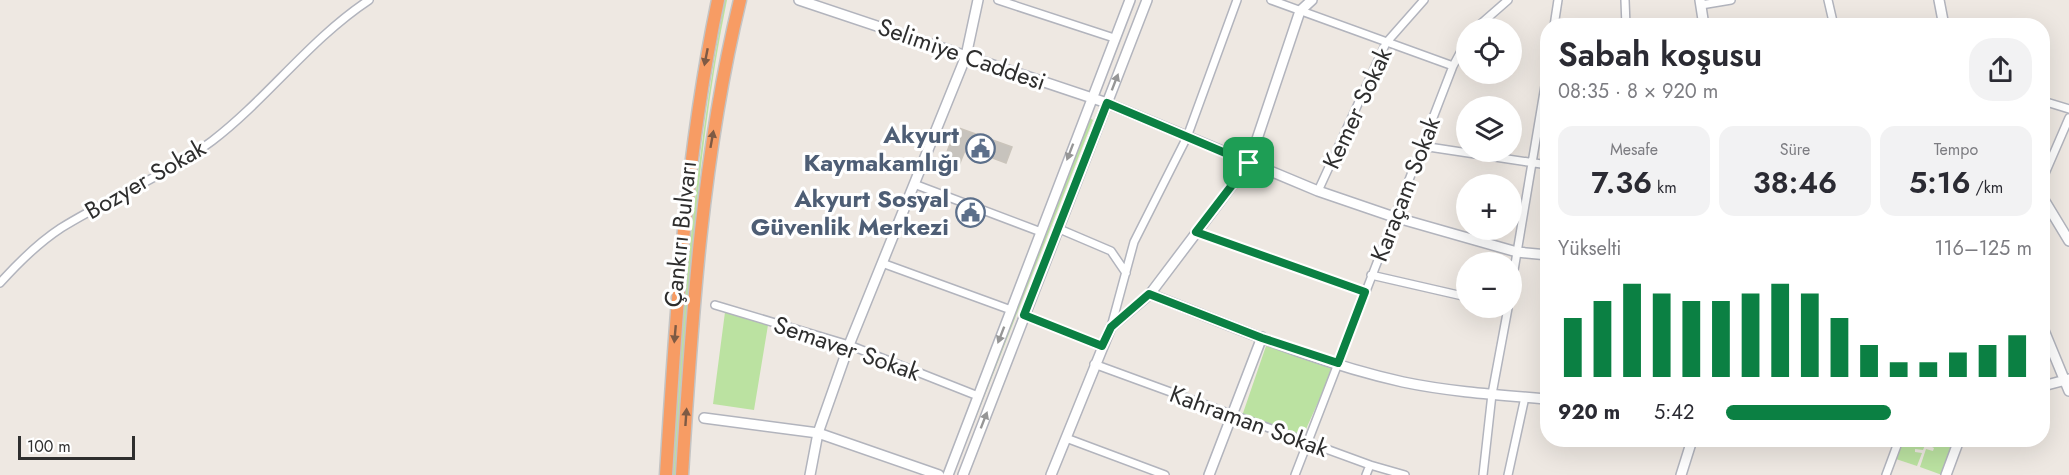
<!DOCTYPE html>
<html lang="tr">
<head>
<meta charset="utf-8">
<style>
  :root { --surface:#fff; --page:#f2f2f3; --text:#2b2b33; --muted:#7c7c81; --accent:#0b8043 }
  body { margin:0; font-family:Jost,sans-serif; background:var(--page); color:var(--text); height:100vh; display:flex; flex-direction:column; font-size:22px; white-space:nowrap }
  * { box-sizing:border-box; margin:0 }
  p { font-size:20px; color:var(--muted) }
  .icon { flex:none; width:33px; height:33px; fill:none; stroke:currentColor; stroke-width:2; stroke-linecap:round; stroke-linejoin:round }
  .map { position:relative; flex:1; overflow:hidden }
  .panel { position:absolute; left:1540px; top:18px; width:510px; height:429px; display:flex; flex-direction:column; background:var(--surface); border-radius:24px; box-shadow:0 6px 24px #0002 }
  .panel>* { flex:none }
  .fabs { position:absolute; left:1456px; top:18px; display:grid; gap:12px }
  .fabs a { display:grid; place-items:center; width:66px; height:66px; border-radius:50%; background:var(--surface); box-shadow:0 6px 24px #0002; font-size:30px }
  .scale { position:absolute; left:18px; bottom:15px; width:117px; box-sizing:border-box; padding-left:6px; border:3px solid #2e2e2e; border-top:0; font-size:16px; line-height:21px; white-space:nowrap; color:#2e2e2e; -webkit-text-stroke:4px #fff; paint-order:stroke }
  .pin { position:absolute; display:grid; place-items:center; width:51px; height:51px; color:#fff; margin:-26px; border-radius:12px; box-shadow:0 3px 9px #0006 }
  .round { display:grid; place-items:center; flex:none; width:63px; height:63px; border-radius:24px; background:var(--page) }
  .headline { display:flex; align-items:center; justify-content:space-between; height:102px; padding:0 18px }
  h1 { font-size:33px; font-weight:600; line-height:45px }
  .metrics { display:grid; grid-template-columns:repeat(3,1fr); gap:9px; height:102px; padding:6px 18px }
  .metrics div { display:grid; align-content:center; border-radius:15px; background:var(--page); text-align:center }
  .metrics b { font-size:30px; font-weight:600 }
  .metrics small { font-size:16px; font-weight:400 }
  .metrics p { font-size:16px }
  .chart { height:168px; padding:12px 18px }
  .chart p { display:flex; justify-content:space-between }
  .chart svg { width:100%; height:108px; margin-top:6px; stroke:var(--accent); stroke-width:6 }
  ul { padding:0 18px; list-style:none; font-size:20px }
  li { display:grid; grid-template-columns:96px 72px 1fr; align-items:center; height:45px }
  li i { height:15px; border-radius:8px; background:var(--accent) }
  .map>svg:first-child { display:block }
  .green { fill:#bbe2a1 }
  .building { fill:#c7c3bd; stroke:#cac4bb; stroke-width:1.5 }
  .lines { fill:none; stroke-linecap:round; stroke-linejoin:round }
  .street-casing { stroke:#b2b4bd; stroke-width:10 }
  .secondary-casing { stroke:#b2b4bd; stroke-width:12 }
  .highway-casing { stroke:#c4c4c4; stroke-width:15 }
  .street { stroke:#fff; stroke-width:7 }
  .secondary { stroke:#fff; stroke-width:9 }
  .highway { stroke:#f79c64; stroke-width:12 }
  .oneway { fill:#7e5a44 }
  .oneway2 { fill:#969696 }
  .route-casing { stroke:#fff; stroke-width:12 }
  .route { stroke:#0b8043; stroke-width:8 }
  .labels { text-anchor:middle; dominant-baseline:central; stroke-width:6; stroke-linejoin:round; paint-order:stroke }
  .street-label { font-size:24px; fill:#2e2e2e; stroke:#fff }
  .service-label { font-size:24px; font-weight:bold; fill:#4e5e75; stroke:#fff; text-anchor:end }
</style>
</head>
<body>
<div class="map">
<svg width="2069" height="475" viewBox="0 0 2069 475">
  <rect width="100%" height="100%" fill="#eee8e2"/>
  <path class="green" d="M725 0H727C695 156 687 317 677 475H672C682 315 695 157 725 0Z
    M1090 118 1093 120 957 466 955 464Z
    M725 312 768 325 754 410 713 404Z
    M1266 346 1333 369 1302 438 1242 416Z
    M1903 440H1927L1923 450 1915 449V452L1922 453 1917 466 1896 459Z
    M1930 440H1956L1942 475 1920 467 1926 449 1933 451 1934 448 1928 445Z"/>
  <path class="building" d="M956 127 1012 147 1006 163 966 148 958 168 943 163Z"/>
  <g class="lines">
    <defs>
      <path id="street" d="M998 0 1114 38
        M1271 0 1453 66
        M1625 0 1626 26
        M1828 0 1834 26
        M1701 5 1731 0
        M1554 26 1558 0
        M1476 28 1508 0
        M2043 101 2069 109
        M1422 146 1548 165
        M2043 178 2069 118
        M914 184 1041 232
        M1318 191 1386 43 1424 0
        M1057 228 1111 251 1126 273
        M1196 232 1365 292
        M882 263 1011 310
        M1371 275 1467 297
        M1512 282 1548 68
        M0 283C18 263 38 243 61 228 111 197 165 176 212 141 268 98 310 39 369 0
        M715 305 849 345 978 396
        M1024 315 1103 346
        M1111 327 1134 242 1187 137 1237 0
        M1094 364 1370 465 1405 475
        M1066 438 1165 475
        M1295 475 1453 66 1467 40
        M1366 475 1370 465
        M1483 475 1492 394 1508 308
        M1508 475 1525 397
        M1886 475 1899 440"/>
      <path id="secondary" d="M799 0 1107 103 1318 191 1394 217 1517 252 1548 255
        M1700 0 1704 26
        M1939 0 1944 26
        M2043 198 2069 241
        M1150 294C1232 326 1316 363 1403 382 1451 392 1500 395 1548 399
        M2043 328 2069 391
        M2043 386 2069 379
        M704 418 818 433 939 475
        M810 475 818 433 849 345 966 56 978 0
        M948 475 1130 0
        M963 475 1147 0
        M1051 475 1111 327 1150 294 1249 163 1300 11 1312 0
        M1209 475 1262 337
        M1681 475 1692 440
        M1946 475 1959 440"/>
      <path id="highway" d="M666 475C676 314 685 158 718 0
        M682 475C692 315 702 156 740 0"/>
    </defs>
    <use href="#street" class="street-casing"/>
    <use href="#secondary" class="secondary-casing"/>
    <use href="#highway" class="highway-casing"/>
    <use href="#street" class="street"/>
    <use href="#secondary" class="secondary"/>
    <use href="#highway" class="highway"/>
  </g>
  <defs><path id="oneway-solid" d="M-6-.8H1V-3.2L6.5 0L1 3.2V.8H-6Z" transform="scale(1.5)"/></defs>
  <g class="oneway">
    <use href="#oneway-solid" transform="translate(706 57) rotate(101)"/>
    <use href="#oneway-solid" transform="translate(712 139) rotate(-80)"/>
    <use href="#oneway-solid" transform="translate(675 334) rotate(95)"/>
    <use href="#oneway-solid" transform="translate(686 417) rotate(-86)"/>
  </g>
  <g class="oneway2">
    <use href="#oneway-solid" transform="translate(1115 82) rotate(-69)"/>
    <use href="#oneway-solid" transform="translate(1070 152) rotate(111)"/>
    <use href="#oneway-solid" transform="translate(1001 335) rotate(111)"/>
    <use href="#oneway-solid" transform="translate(984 420) rotate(-69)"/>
  </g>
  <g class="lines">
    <defs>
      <path id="route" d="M1107 103 1249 163 1196 232 1365 292 1338 363 1262 338 1149 294 1111 327 1102 346 1024 315Z"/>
    </defs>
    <use href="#route" class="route-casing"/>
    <use href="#route" class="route"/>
  </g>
  <defs>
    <symbol id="civic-ring" viewBox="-11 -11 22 22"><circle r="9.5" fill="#fff" stroke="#5c6f8a" stroke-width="1.5"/><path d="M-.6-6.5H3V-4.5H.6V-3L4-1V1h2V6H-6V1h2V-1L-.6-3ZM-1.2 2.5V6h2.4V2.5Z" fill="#5c6f8a"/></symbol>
  </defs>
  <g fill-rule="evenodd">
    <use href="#civic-ring" x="964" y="132" width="33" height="33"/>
    <use href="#civic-ring" x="954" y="196" width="33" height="33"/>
  </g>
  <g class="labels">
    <g class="street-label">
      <text transform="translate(962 54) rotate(19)">Selimiye Caddesi</text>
      <text transform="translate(1357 108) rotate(-65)">Kemer Sokak</text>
      <text transform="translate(145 179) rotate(-30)">Bozyer Sokak</text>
      <text transform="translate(1405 189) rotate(-69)">Karaçam Sokak</text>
      <text transform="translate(680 234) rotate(-84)">Çankırı Bulvarı</text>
      <text transform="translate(847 348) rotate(19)">Semaver Sokak</text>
      <text transform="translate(1249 421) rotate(20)">Kahraman Sokak</text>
    </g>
    <g class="service-label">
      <text x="959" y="134">Akyurt<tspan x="959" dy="28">Kaymakamlığı</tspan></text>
      <text x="949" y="198">Akyurt Sosyal<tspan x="949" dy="28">Güvenlik Merkezi</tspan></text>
    </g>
  </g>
</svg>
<div class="fabs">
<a><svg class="icon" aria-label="locate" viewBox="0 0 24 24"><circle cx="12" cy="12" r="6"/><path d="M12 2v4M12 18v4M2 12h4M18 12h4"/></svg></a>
<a><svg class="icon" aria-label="layers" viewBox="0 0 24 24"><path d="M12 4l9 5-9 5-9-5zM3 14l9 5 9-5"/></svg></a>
<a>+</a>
<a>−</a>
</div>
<div class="scale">100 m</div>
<div class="pin" style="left:1249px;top:163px;background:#1e9e55"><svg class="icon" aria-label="arrive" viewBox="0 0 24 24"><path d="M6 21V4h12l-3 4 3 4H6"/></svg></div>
<section class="panel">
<div class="headline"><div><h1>Sabah koşusu</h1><p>08:35 · 8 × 920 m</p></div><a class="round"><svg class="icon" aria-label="share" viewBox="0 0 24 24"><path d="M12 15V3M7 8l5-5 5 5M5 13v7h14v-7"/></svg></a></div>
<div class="metrics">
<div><p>Mesafe</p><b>7.36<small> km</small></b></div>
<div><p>Süre</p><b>38:46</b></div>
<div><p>Tempo</p><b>5:16<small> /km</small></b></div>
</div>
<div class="chart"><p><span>Yükselti</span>116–125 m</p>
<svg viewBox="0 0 160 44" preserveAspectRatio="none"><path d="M5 44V20M15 44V13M25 44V6M35 44V10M45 44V13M55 44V13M65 44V10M75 44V6M85 44V10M95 44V20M105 44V31M115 44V38M125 44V38M135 44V34M145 44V31M155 44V27"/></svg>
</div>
<ul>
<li><b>920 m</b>5:42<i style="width:54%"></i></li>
</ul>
</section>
</div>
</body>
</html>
